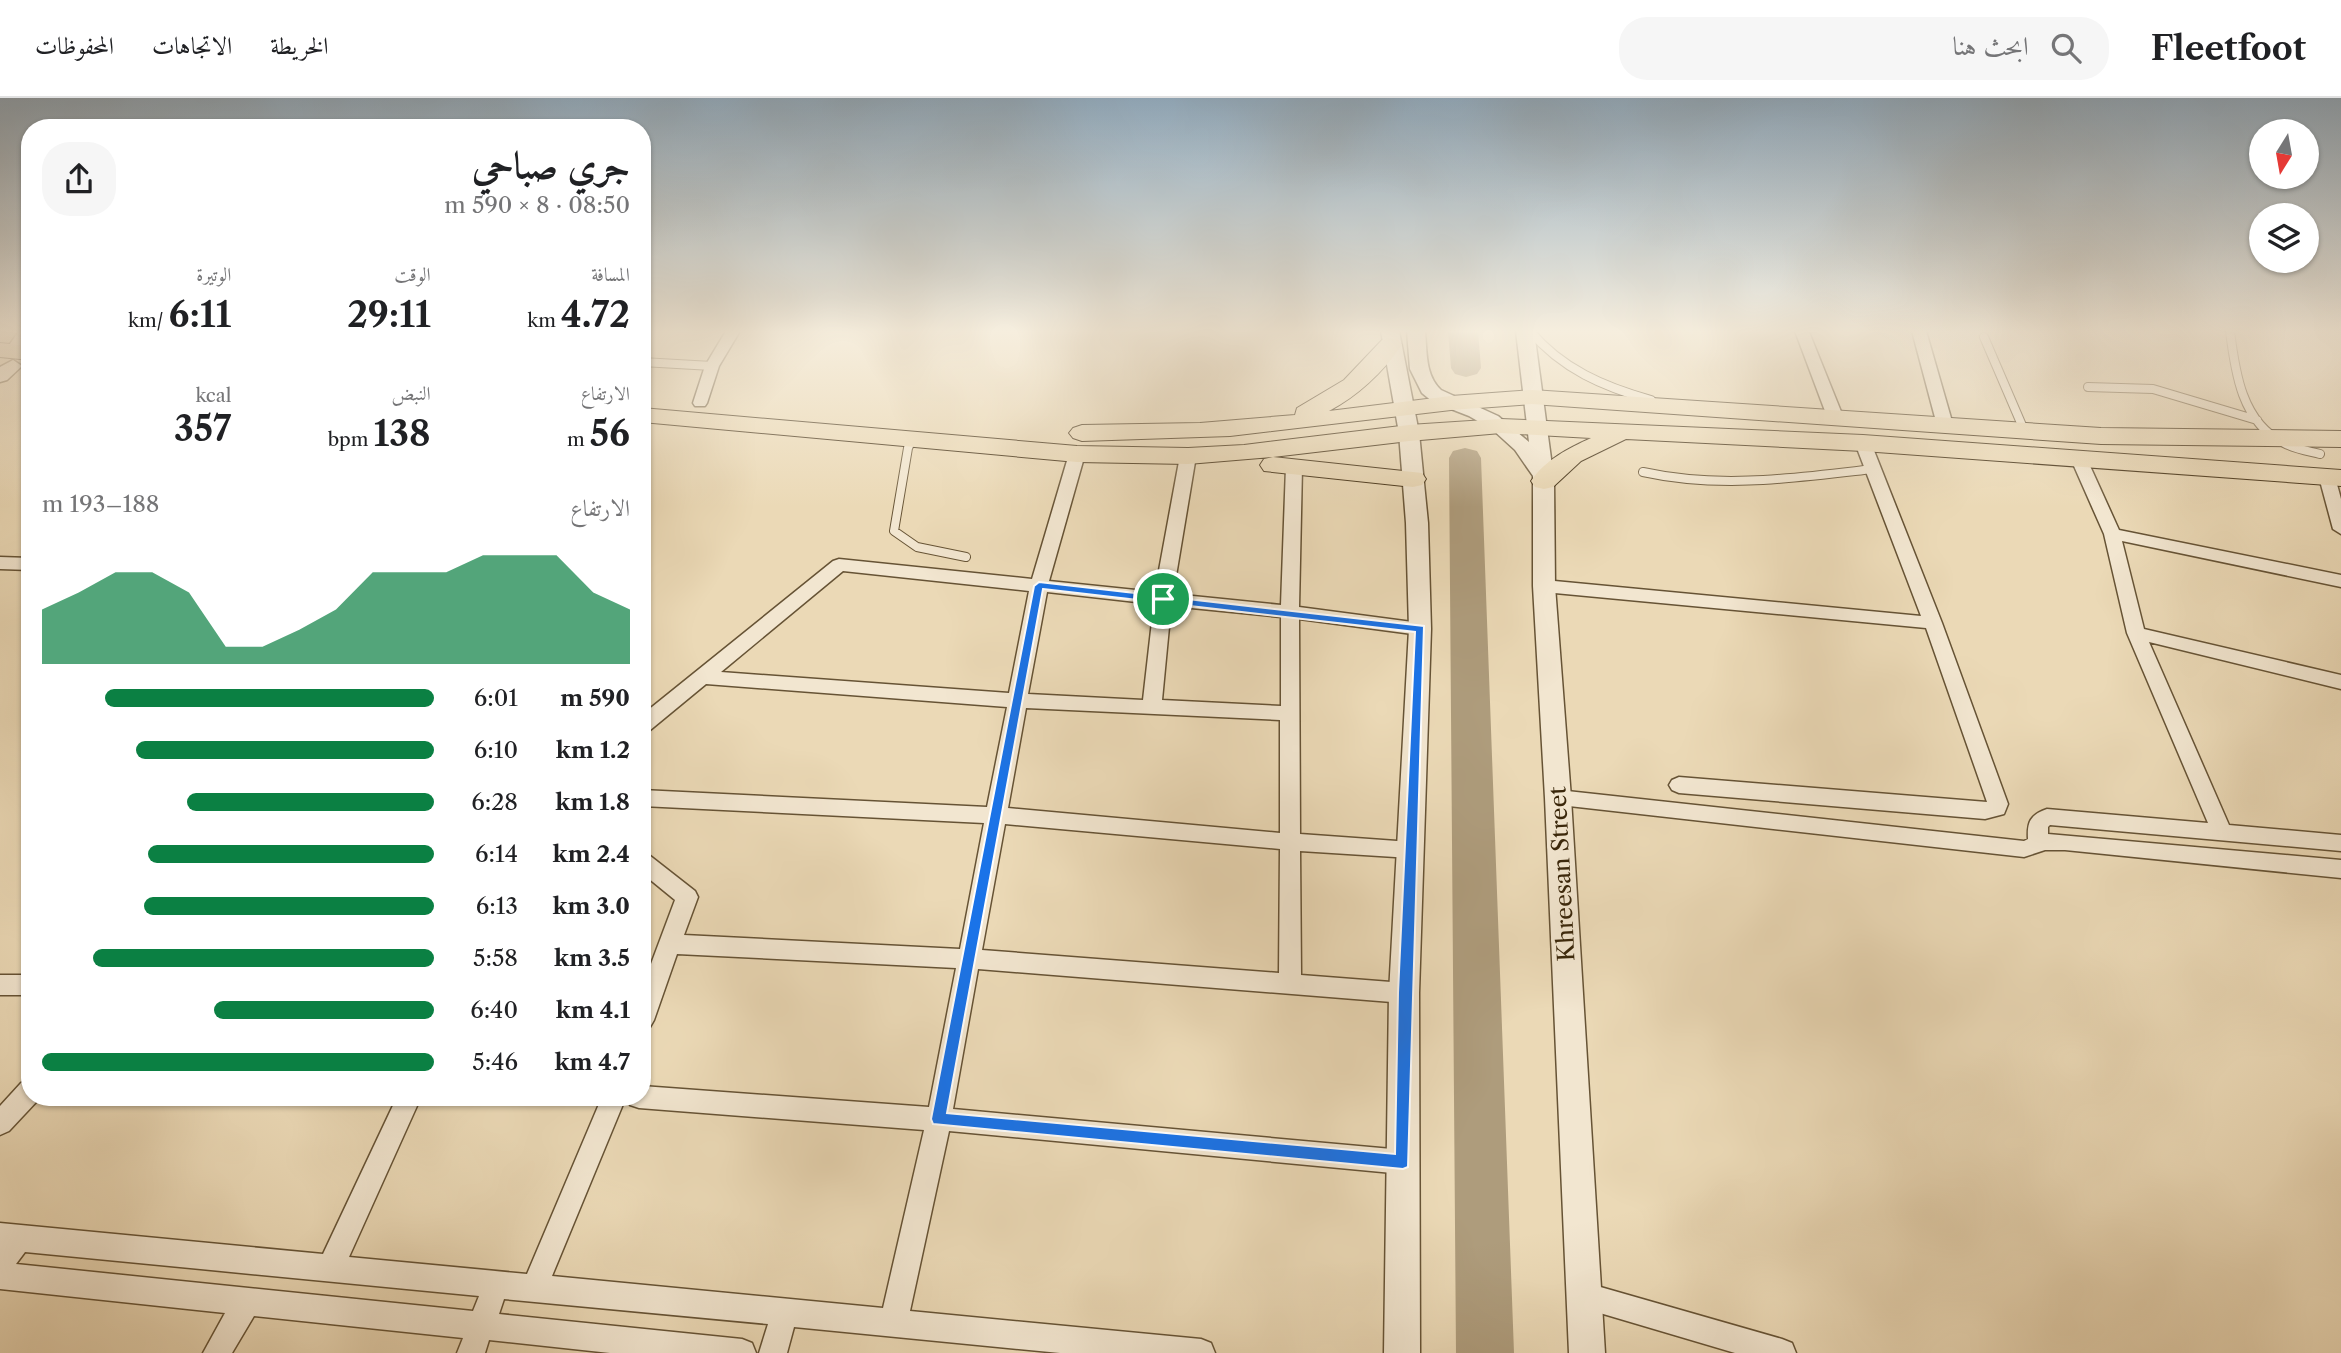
<!DOCTYPE html>
<html lang="ar">
<head>
<meta charset="utf-8">
<style>
  :root { --surface:#fff; --page:#f6f6f6; --text:#202124; --muted:#757577; --line:#e0e0e0; --accent:#0b8043 }
  body { margin:0; font-family:"Libre Caslon Text",Amiri,serif; background:var(--page); color:var(--text); direction:rtl; height:100vh; display:flex; flex-direction:column; font-size:26px; white-space:nowrap }
  * { box-sizing:border-box; margin:0 }
  p { font-size:23px; color:var(--muted) }
  .icon { flex:none; width:38px; height:38px; fill:none; stroke:currentColor; stroke-width:2; stroke-linecap:round; stroke-linejoin:round }
  .map { position:relative; flex:1; overflow:hidden; direction:ltr }
  .details { position:absolute; left:21px; top:21px; width:630px; height:987px; display:flex; flex-direction:column; background:var(--surface); border-radius:28px; box-shadow:0 2px 5px #0004; direction:rtl }
  .details>* { flex:none }
  .needle { width:46px; rotate:191deg }
  .fabs { position:absolute; left:2249px; top:21px; display:grid; gap:14px }
  .fabs a { display:grid; place-items:center; width:70px; height:70px; border-radius:50%; background:var(--surface); box-shadow:0 2px 5px #0004; font-size:35px }
  .pin { position:absolute; display:grid; place-items:center; width:60px; height:60px; color:#fff; margin:-30px; border:4px solid #fff; border-radius:50%; box-shadow:0 2px 7px #0007 }
  .round { display:grid; place-items:center; flex:none; width:74px; height:74px; border-radius:28px; background:var(--page) }
  .overview { display:flex; align-items:center; justify-content:space-between; height:119px; padding:0 21px }
  h1 { font-size:38px; font-weight:700; line-height:52px }
  .figures { display:grid; grid-template-columns:repeat(3,1fr); gap:10px; height:119px; padding:7px 21px }
  .figures div { display:grid; align-content:center }
  .figures b { font-size:35px; font-weight:700 }
  .figures small { font-size:19px; font-weight:400 }
  .figures p { font-size:19px }
  .chart { height:196px; padding:14px 21px }
  .chart p { display:flex; justify-content:space-between }
  .chart svg { width:100%; height:126px; margin-top:7px; fill:var(--accent); opacity:.7 }
  ul { padding:0 21px; list-style:none; font-size:23px }
  li { display:grid; grid-template-columns:112px 84px 1fr; align-items:center; height:52px }
  li i { height:18px; border-radius:9px; background:var(--accent) }
  header { display:flex; align-items:center; gap:42px; box-sizing:border-box; height:98px; padding:0 35px; background:var(--surface); border-bottom:2px solid var(--line) }
  header strong { font-size:33px }
  nav { display:flex; gap:38px; margin-inline-start:auto; font-size:24px }
  .search { width:490px; height:63px; background:var(--page); display:flex; align-items:center; gap:18px; box-sizing:border-box; padding:0 24px; border-radius:28px; color:var(--muted); font-size:26px }
  .map>svg:first-child { display:block }
  .lines { fill:none; stroke-linecap:round; stroke-linejoin:round }
  .river { fill:#ae9c7c; fill-rule:evenodd }
  .service-casing { stroke:#665335; stroke-width:10 }
  .minor-casing { stroke:#665335; stroke-width:3 }
  .tertiary-casing { stroke:#665335; stroke-width:3 }
  .primary-casing { stroke:#39260a; stroke-width:2 }
  .service { stroke:#f2e6d0; stroke-width:8 }
  .minor { fill:#f2e6d0; fill-rule:evenodd }
  .tertiary { fill:#f2e6d0; fill-rule:evenodd }
  .primary { fill:#ebd9b6; fill-rule:evenodd }
  .route { fill:#1a73e8; stroke:#fff; stroke-width:2; fill-rule:evenodd }
  .labels { text-anchor:middle; dominant-baseline:central; stroke-width:7; stroke-linejoin:round; paint-order:stroke }
  .street-label { font-size:23px; fill:#39260a; stroke:#f2e6d0 }
</style>
</head>
<body>
<header>
<strong>Fleetfoot</strong>
<div class="search"><svg class="icon" aria-label="search" viewBox="0 0 24 24"><circle cx="10" cy="10" r="6"/><path d="M15 15l6 6"/></svg>ابحث هنا</div>
<nav><a>الخريطة</a><a>الاتجاهات</a><a>المحفوظات</a></nav>
</header>
<div class="map">
<svg width="2341" height="1255" viewBox="0 0 2341 1255">
  <rect width="100%" height="100%" fill="#ebd9b6"/>
  <filter id="stains"><feTurbulence type="fractalNoise" baseFrequency=".00286" numOctaves="4"/><feColorMatrix values="0 0 0 0 .2 0 0 0 0 .09 0 0 0 0 .02 0 0 0 .5 -.17"/></filter>
  <radialGradient id="worn" r=".72"><stop offset=".6" stop-color="#630" stop-opacity="0"/><stop offset="1" stop-color="#630" stop-opacity=".3"/></radialGradient>
  <g class="lines">
    <path class="river" d="M1448 233H1478L1481 270 1477 276 1466 279 1455 276 1451 270Z
      M1465 350 1477 353 1481 360 1514 1255H1456L1449 360 1453 353Z"/>
    <defs>
      <path id="service" d="M1530 233C1562 271 1604 289 1651 302
        M2230 233C2235 274 2242 325 2284 345 2295 351 2308 353 2320 356
        M1984 239 2024 332
        M642 264 712 268
        M2088 289 2153 291 2257 322
        M913 340 908 350 894 433 917 449 966 459
        M1643 374C1720 391 1795 380 1873 371"/>
      <path id="minor" d="M19 233H30L17 256H7L5 253Z
        M726 233H740L719 268 707 305 705 308H695L693 305 705 268Z
        M1795 233 1809 234 1844 321 1841 324H1831L1828 321Z
        M1912 233H1926L1953 327 1950 330H1940L1937 327Z
        M1863 340 1871 345 1942 525 2008 706 2004 716 1985 721 1679 695 1672 692 1669 687 1672 682 1679 679 1987 704 1926 530 1544 494 1535 488 1544 482 1921 518 1855 345Z
        M1077 351 1085 356 1049 483 1155 494 1180 358 1188 353 1196 358 1173 496 1281 507 1286 369 1294 364 1302 369 1299 509 1420 525 1426 527 1429 531 1426 535 1420 537 1299 521 1300 736 1411 744 1418 746 1421 752 1418 758 1411 760 1300 753 1301 877 1404 885 1412 888 1415 895 1412 902 1404 905 978 871 953 1011 1403 1052 1412 1055 1416 1064 1412 1073 1403 1076 949 1033 910 1213 1201 1241 1211 1245 1215 1255H1060L794 1229 787 1255H759L768 1226 504 1201 499 1216 742 1241 752 1245 756 1255H610L489 1242 485 1255H457L463 1240 254 1218 232 1255H203L225 1215 0 1191V1125L323 1156 397 999H421L349 1159 527 1176 602 999H626L552 1178 883 1210 924 1032 639 1010 630 1007 627 999H642V988L929 1009 956 870 677 856 654 922 650 929 642 932V890L675 802 642 775V755L649 757 695 793 698 799 684 837 960 851 984 725 642 708V692L987 709 1007 609 706 586 649 633 642 635V617L833 463 839 461 1032 481 1069 356ZM843 473 1029 493 1009 595 721 574ZM1047 494 1154 506 1143 602 1028 596ZM1171 508 1281 519V608L1162 602ZM1026 610 1280 622V735L1008 710ZM1005 726 1280 751 1279 875 982 852ZM25 1154 479 1198 473 1213 16 1166Z
        M2078 354 2086 359 2119 432 2341 477V489L2122 443 2144 531 2341 577V591L2149 544 2229 727 2341 737V753L2050 727 2048 729V736L2341 762V780L2065 752H2045L2024 759 1551 706 1548 700 1551 694 1558 692 2024 743 2028 741C2027 724 2030 717 2047 711L2208 725 2127 535 2104 436 2070 359Z
        M2327 374 2335 379 2341 401V436L2333 431 2319 379Z
        M0 459 30 460V472L0 471Z
        M0 877H30V897H0Z
        M30 982V999L39 1001 9 1033 0 1037V1008L21 985Z
        M1583 1184 1782 1241 1792 1245 1796 1255H1735L1583 1210 1574 1206 1570 1197 1574 1188Z"/>
      <path id="tertiary" d="M1381 233H1399L1419 335 1428 425 1431 531 1419 895 1420 1255H1384L1389 895 1409 531 1406 425 1399 335Z
        M1407 233H1425C1427 254 1425 277 1441 292L1498 318 1529 344 1516 233H1534L1554 383 1555 488 1571 700 1605 1255H1569L1545 700 1533 488V378L1515 352 1493 332 1469 318 1433 304 1422 295 1410 271Z
        M13 262 22 268 7 282 0 284V269Z"/>
      <path id="primary" d="M1390 240 1398 242 1402 247C1382 275 1359 297 1329 313L1451 298 1532 292 2101 330 2341 333V349L2101 346 1532 306 1451 312 1230 338 1082 343 1073 340 1069 335 1073 330 1082 327 1200 325 1295 317 1297 310 1344 282 1382 242Z
        M0 245 30 248V262L0 259Z
        M642 310 1077 348 1188 350 1244 347 1409 327 1501 321 1863 337 2341 372V388L1863 353 1626 341 1581 363 1553 389 1544 391 1535 389 1531 383C1545 362 1569 350 1591 340L1501 335 1409 343 1273 359 1422 375 1426 381 1422 387 1413 389 1264 373 1260 367 1264 361 1273 359 1188 366 1077 364 642 324Z"/>
    </defs>
    <use href="#service" class="service-casing"/>
    <use href="#minor" class="minor-casing"/>
    <use href="#tertiary" class="tertiary-casing"/>
    <use href="#primary" class="primary-casing"/>
    <use href="#service" class="service"/>
    <use href="#minor" class="minor"/>
    <use href="#tertiary" class="tertiary"/>
    <use href="#primary" class="primary"/>
  </g>
  <linearGradient id="sky" x2="0" y2="1"><stop stop-color="#91aabd"/><stop offset="0.57" stop-color="#f6eede"/><stop offset="1" stop-color="#f6eede" stop-opacity="0"/></linearGradient>
  <rect width="2341" height="409" fill="url(#sky)"/>
  <path class="route" d="M1039 484 1424 528 1408 1069 1403 1071 933 1026 931 1021 1034 488ZM1043 491 1415 534 1398 895 1395 1056 947 1015Z"/>
  <g class="labels">
    <g class="street-label">
      <text transform="translate(1562 776) rotate(-93)">Khreesan Street</text>
    </g>
  </g>
  <rect width="100%" height="100%" filter="url(#stains)"/>
  <rect width="100%" height="100%" fill="url(#worn)"/>
</svg>
<div class="fabs">
<a><svg class="needle" viewBox="-14 -14 28 28"><path d="M0-13l5 13h-10z" fill="#e53935"/><path d="M0 13l5-13h-10z" fill="#757577"/></svg></a>
<a><svg class="icon" aria-label="layers" viewBox="0 0 24 24"><path d="M12 4l9 5-9 5-9-5zM3 14l9 5 9-5"/></svg></a>
</div>
<div class="pin" style="left:1163px;top:501px;background:#1e9e55"><svg class="icon" aria-label="arrive" viewBox="0 0 24 24"><path d="M6 21V4h12l-3 4 3 4H6"/></svg></div>
<section class="details">
<div class="overview"><div><h1>جري صباحي</h1><p>08:50 · 8 × 590 m</p></div><a class="round"><svg class="icon" aria-label="share" viewBox="0 0 24 24"><path d="M12 15V3M7 8l5-5 5 5M5 13v7h14v-7"/></svg></a></div>
<div class="figures">
<div><p>المسافة</p><b>4.72<small> km</small></b></div>
<div><p>الوقت</p><b>29:11</b></div>
<div><p>الوتيرة</p><b>6:11<small> /km</small></b></div>
</div>
<div class="figures">
<div><p>الارتفاع</p><b>56<small> m</small></b></div>
<div><p>النبض</p><b>138<small> bpm</small></b></div>
<div><p>kcal</p><b>357</b></div>
</div>
<div class="chart"><p><span>الارتفاع</span>188–193 m</p>
<svg viewBox="0 0 160 44" preserveAspectRatio="none"><path d="M0 44V25L10 19L20 12L30 12L40 19L50 38L60 38L70 32L80 25L90 12L100 12L110 12L120 6L130 6L140 6L150 19L160 25V44z"/></svg>
</div>
<ul>
<li><b>590 m</b>6:01<i style="width:84%"></i></li>
<li><b>1.2 km</b>6:10<i style="width:76%"></i></li>
<li><b>1.8 km</b>6:28<i style="width:63%"></i></li>
<li><b>2.4 km</b>6:14<i style="width:73%"></i></li>
<li><b>3.0 km</b>6:13<i style="width:74%"></i></li>
<li><b>3.5 km</b>5:58<i style="width:87%"></i></li>
<li><b>4.1 km</b>6:40<i style="width:56%"></i></li>
<li><b>4.7 km</b>5:46<i style="width:100%"></i></li>
</ul>
</section>
</div>
</body>
</html>
